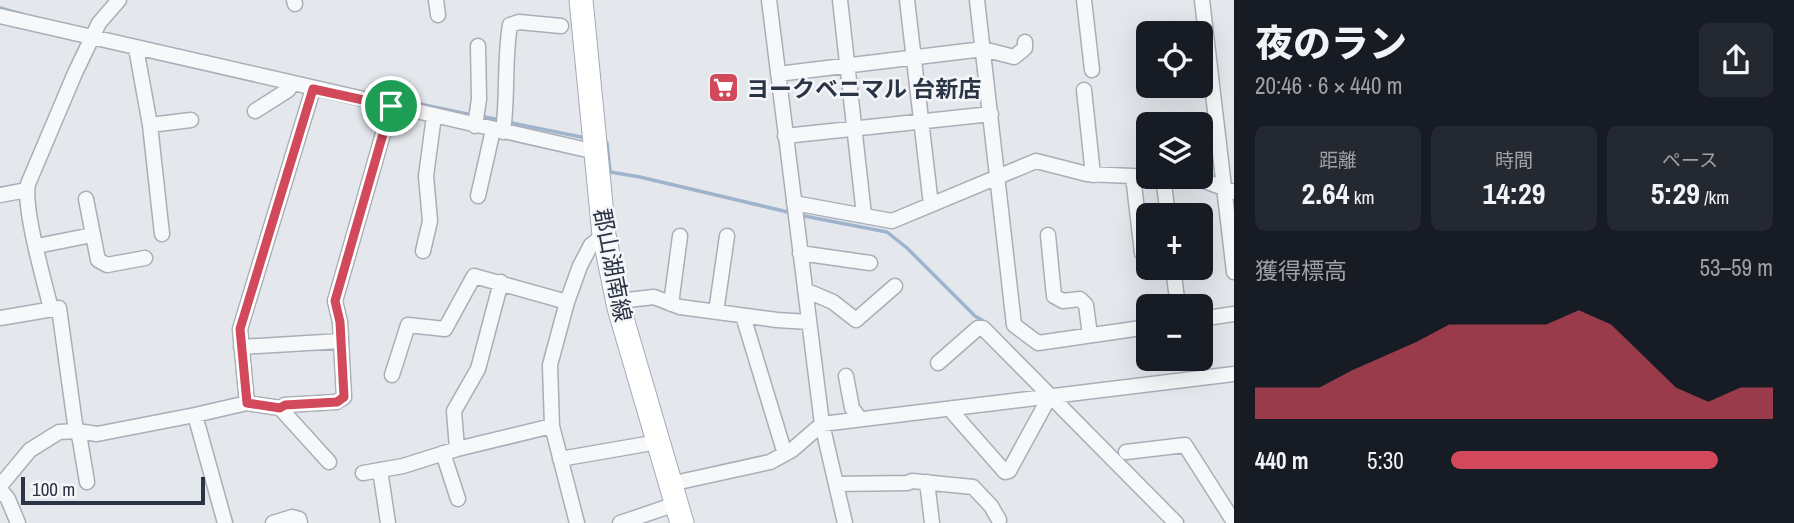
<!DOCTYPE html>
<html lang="ja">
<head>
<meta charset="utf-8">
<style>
  :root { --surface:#171b24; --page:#242831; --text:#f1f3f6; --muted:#9ea1a6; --accent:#d1495b }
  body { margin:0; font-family:"Archivo Narrow","Noto Sans JP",sans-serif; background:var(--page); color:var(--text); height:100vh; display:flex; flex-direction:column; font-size:26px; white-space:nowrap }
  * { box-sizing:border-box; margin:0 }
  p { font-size:23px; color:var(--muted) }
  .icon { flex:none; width:38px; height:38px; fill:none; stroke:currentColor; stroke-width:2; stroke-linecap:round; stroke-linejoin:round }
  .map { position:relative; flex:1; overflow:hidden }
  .panel { display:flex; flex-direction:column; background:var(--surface); width:560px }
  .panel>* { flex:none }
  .fabs { position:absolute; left:1136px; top:21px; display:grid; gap:14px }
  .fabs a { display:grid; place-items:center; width:77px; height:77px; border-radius:10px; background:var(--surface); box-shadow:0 7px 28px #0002; font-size:35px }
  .scale { position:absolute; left:21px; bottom:18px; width:184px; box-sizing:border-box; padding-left:7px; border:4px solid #2b3445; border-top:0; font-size:19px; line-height:24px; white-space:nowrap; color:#2b3445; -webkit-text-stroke:5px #f4f6f9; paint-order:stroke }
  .pin { position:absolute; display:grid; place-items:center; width:60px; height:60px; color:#fff; margin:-30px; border:4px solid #fff; border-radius:50%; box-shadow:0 2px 7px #0007 }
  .round { display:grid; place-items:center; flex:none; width:74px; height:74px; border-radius:10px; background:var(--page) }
  .headline { display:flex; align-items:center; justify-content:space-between; height:119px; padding:0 21px }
  h1 { font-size:38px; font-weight:800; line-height:52px }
  .figures { display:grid; grid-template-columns:repeat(3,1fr); gap:10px; height:119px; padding:7px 21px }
  .figures div { display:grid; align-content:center; border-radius:10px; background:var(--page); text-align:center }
  .figures b { font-size:30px; font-weight:800 }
  .figures small { font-size:19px; font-weight:400 }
  .figures p { font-size:19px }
  .chart { height:196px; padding:14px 21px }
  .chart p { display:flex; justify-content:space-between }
  .chart svg { width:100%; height:126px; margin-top:7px; fill:var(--accent); opacity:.7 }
  ul { padding:0 21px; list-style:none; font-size:23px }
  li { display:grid; grid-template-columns:112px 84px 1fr; align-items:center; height:52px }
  li i { height:18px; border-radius:9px; background:var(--accent) }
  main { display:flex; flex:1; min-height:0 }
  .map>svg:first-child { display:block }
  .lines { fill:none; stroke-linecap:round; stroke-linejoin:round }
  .stream { stroke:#9fb4cc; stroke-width:3.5 }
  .street-casing { stroke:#a9aeb7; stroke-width:17 }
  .primary-casing { stroke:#a3abb8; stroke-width:25 }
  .street { stroke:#f7f8fa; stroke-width:14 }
  .primary { stroke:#fff; stroke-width:23 }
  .route-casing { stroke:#fff; stroke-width:14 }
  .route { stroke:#d1495b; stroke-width:9 }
  .labels { text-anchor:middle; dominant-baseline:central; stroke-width:5; stroke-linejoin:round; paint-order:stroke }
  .poi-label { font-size:23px; font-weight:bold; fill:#2b3445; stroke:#f4f6f9; text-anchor:start }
  .street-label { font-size:23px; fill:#2b3445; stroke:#f4f6f9 }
</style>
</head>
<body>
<main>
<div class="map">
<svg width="1234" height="523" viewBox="0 0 1234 523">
  <rect width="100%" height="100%" fill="#e4e7ec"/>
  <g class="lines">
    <path class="stream" d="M0 8 25 15
      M377 95 472 115
      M480 116 500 120
      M507 122 586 138
      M603 142 607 143 610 172 640 177 792 213
      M799 215 887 232 907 248 975 316 985 322"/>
    <defs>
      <path id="street" d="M294 0 295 4
        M436 0 438 15
        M769 0 822 424 845 523
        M840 0 864 215
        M907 0 931 205
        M977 0 1014 325 1038 343 1148 327
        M1084 0 1092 70
        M1202 0 1234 272
        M0 16 596 152
        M136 48 150 125 162 234
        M778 74 983 49 1014 57 1025 48V42
        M1084 90 1093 175
        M255 111 288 90 292 84
        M150 125 191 120
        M475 126 479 99 478 46
        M503 132C508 97 504 60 510 25L519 22 561 26
        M785 136 991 114
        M1133 176 1142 253
        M1163 177 1168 215
        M0 195 27 190
        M478 196 493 130
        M86 199 98 260 107 265 145 258
        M794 203 892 221 1036 161 1087 174 1199 179 1234 192
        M1048 235 1054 296 1063 301 1080 299 1086 305 1090 335
        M37 246 92 235
        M423 251 430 221 426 176 434 116
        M800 253 870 263
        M1173 268 1178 306
        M805 290 833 302 856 320 895 286
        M618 301 654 297 680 307 777 320 809 322
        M671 304 680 236
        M51 309C44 280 23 209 28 184L75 73 99 23 119 0
        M716 312 727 236
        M743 316 785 454
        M0 318 59 308 75 424 80 440 87 482
        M1200 319 1234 314
        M241 347 341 341
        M938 363 978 328H983L1176 523
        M392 375 408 325 445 329 474 276 567 302
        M846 376 852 408 860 419
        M247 403 280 408 329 462
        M280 408 285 405 336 402 344 397 340 322 335 301 391 106
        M952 408 954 414 1005 472 1009 471 1050 396
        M457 449 454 411 478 369 501 282
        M1126 452 1185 445 1234 522
        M443 453 458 499
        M560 459 658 442
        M380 470 388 523
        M363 473 403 466 457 449 552 426
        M927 482 932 523
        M670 484 770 462 792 450 822 424 1234 374
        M836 484 907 483 912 481 973 487 991 506 999 520
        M0 486 30 450 59 432 77 431 97 434 195 415
        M0 489 8 499 18 523
        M225 523 195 415 247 403 240 329 313 89
        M273 523 292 517 299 519 300 523
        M577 523 552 426 550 365 567 302 580 266 591 245 604 235
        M620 523 676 504"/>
      <path id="primary" d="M581 0 604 235 619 308 682 523"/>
    </defs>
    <use href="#street" class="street-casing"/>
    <use href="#primary" class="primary-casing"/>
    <use href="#street" class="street"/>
    <use href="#primary" class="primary"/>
  </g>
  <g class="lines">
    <defs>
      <path id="route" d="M313 89 391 106 335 301 340 322 344 397 337 402 285 405 280 408 247 403 240 329Z"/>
    </defs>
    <use href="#route" class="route-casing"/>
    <use href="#route" class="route"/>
  </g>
  <defs>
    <symbol id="supermarket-square" viewBox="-11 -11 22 22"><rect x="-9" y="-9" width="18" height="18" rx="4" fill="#d1495b" stroke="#f4f6f9"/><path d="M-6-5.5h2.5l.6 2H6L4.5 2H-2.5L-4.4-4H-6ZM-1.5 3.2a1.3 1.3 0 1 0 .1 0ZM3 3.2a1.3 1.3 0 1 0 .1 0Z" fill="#fff"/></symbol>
  </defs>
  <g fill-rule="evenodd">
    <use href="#supermarket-square" x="706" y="70" width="35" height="35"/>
  </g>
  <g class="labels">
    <g class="poi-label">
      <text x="746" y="88">ヨークベニマル 台新店</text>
    </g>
    <g class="street-label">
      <text transform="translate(613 265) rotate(79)">郡山湖南線</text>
    </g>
  </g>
</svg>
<div class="fabs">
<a><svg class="icon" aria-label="locate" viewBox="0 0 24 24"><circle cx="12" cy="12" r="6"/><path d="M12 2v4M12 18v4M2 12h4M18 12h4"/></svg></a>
<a><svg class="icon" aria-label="layers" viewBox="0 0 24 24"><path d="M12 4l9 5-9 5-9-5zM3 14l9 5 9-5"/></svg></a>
<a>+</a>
<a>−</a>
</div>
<div class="scale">100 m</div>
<div class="pin" style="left:391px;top:106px;background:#1e9e55"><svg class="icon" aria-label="arrive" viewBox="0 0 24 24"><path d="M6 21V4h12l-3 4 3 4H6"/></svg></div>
</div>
<section class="panel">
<div class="headline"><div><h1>夜のラン</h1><p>20:46 · 6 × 440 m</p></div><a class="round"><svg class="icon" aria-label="share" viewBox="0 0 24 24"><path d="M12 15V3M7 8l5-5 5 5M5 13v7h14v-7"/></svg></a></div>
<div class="figures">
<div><p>距離</p><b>2.64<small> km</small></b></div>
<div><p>時間</p><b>14:29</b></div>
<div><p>ペース</p><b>5:29<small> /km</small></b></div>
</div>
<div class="chart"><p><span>獲得標高</span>53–59 m</p>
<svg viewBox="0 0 160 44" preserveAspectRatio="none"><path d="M0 44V33L10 33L20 33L30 27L40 22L50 17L60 11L70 11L80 11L90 11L100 6L110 11L120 22L130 33L140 38L150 33L160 33V44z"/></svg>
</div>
<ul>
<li><b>440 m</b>5:30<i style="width:83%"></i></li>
</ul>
</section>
</main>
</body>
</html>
